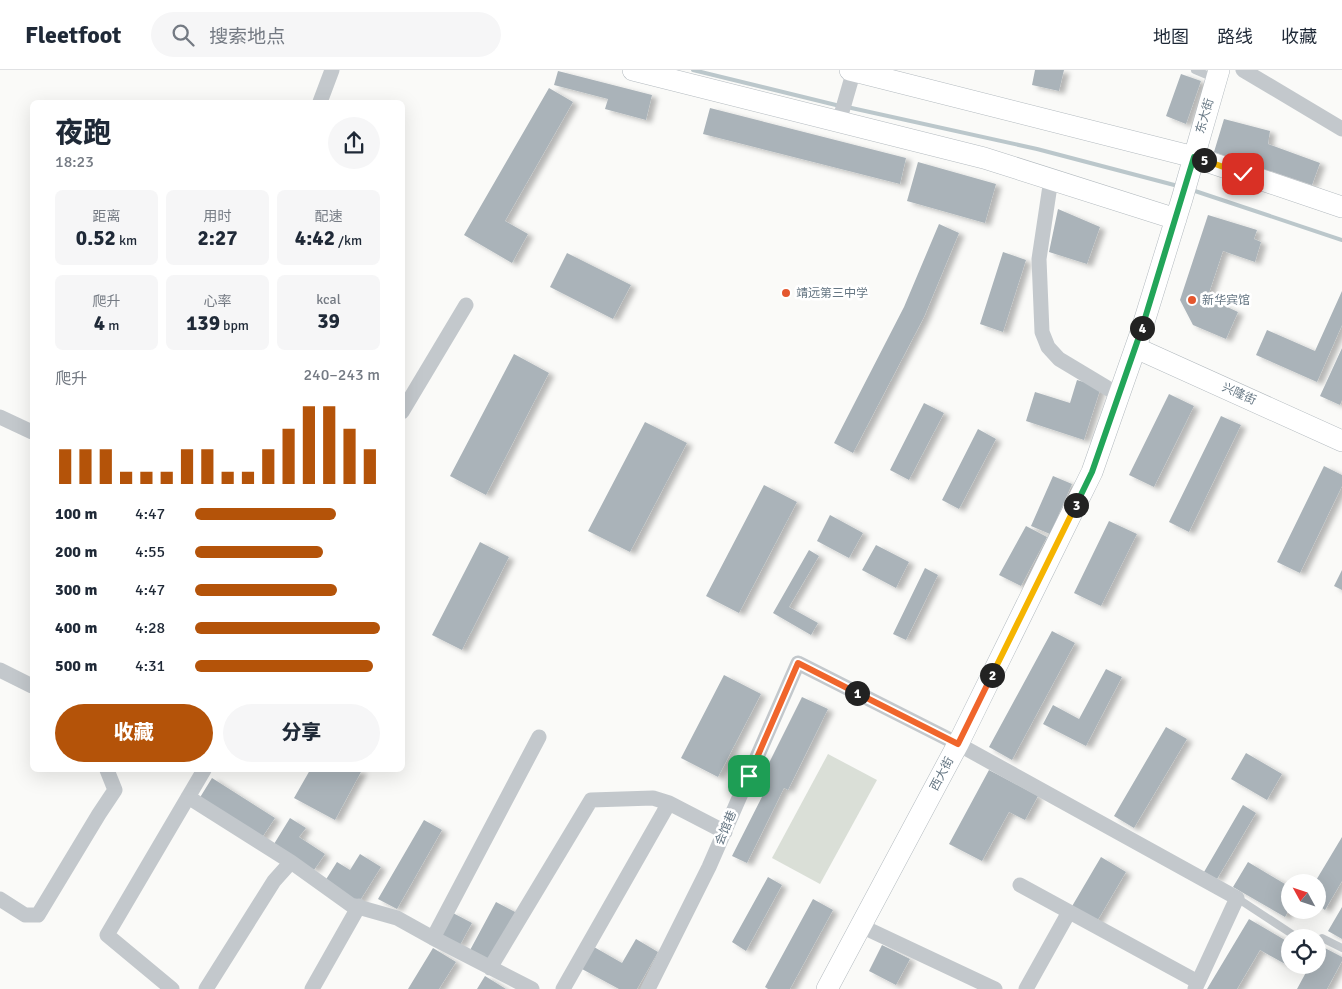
<!DOCTYPE html>
<html lang="zh">
<head>
<meta charset="utf-8">
<style>
  :root { --surface:#fff; --page:#f6f6f7; --text:#1f2937; --muted:#747a83; --line:#e0e1e3; --accent:#b45309 }
  body { margin:0; font-family:Signika,"Noto Sans SC",sans-serif; background:var(--page); color:var(--text); height:100vh; display:flex; flex-direction:column; font-size:19px; white-space:nowrap }
  * { box-sizing:border-box; margin:0 }
  p { font-size:16px; color:var(--muted) }
  .icon { flex:none; width:28px; height:28px; fill:none; stroke:currentColor; stroke-width:2; stroke-linecap:round; stroke-linejoin:round }
  .map { position:relative; flex:1; overflow:hidden }
  .details { position:absolute; left:30px; top:30px; width:375px; height:672px; display:flex; flex-direction:column; background:var(--surface); border-radius:8px; box-shadow:0 5px 20px #0002 }
  .details>* { flex:none }
  .needle { width:32px; rotate:310deg }
  .tools { position:absolute; left:1281px; top:804px; display:grid; gap:10px }
  .tools a { display:grid; place-items:center; width:45px; height:45px; border-radius:50%; background:var(--surface); box-shadow:0 5px 20px #0002; font-size:25px }
  .pin { position:absolute; display:grid; place-items:center; width:42px; height:42px; color:#fff; margin:-21px; border-radius:10px; box-shadow:0 2px 8px #0006 }
  .km { position:absolute; width:25px; height:25px; margin:-12px; border-radius:50%; background:#222; color:#fff; font-size:14px; line-height:25px; text-align:center }
  .round { display:grid; place-items:center; flex:none; width:52px; height:52px; border-radius:26px; background:var(--page) }
  .headline { display:flex; align-items:center; justify-content:space-between; height:85px; padding:0 25px }
  h1 { font-size:28px; font-weight:800; line-height:38px }
  .stats { display:grid; grid-template-columns:repeat(3,1fr); gap:8px; height:85px; padding:5px 25px }
  .stats div { display:grid; align-content:center; border-radius:8px; background:var(--page); text-align:center }
  .stats b { font-size:21px; font-weight:800 }
  .stats small { font-size:14px; font-weight:400 }
  .stats p { font-size:14px }
  .chart { height:140px; padding:10px 25px }
  .chart p { display:flex; justify-content:space-between }
  .chart svg { width:100%; height:90px; margin-top:5px; stroke:var(--accent); stroke-width:6 }
  .cta { display:flex; gap:10px; margin-top:auto; padding:10px 25px }
  .cta a { flex:1; height:58px; border-radius:30px; background:var(--accent); color:#fff; font-size:20px; font-weight:800; line-height:58px; text-align:center }
  .cta a+a { background:var(--page); color:var(--text) }
  ul { padding:0 25px; list-style:none; font-size:16px }
  li { display:grid; grid-template-columns:80px 60px 1fr; align-items:center; height:38px }
  li i { height:12px; border-radius:6px; background:var(--accent) }
  header { display:flex; align-items:center; gap:30px; box-sizing:border-box; height:70px; padding:0 25px; background:var(--surface); border-bottom:1px solid var(--line) }
  header strong { font-size:24px }
  nav { display:flex; gap:28px; margin-inline-start:auto; font-size:18px }
  .search { width:350px; height:45px; background:var(--page); display:flex; align-items:center; gap:12px; box-sizing:border-box; padding:0 18px; border-radius:28px; color:var(--muted); font-size:19px }
  .map>svg:first-child { display:block }
  .green { fill:#dadfd7 }
  .lines { fill:none; stroke-linecap:round; stroke-linejoin:round }
  .stream { stroke:#bbc7cb; stroke-width:4 }
  .building { fill:#aab3b9; filter:url(#shadow) }
  .secondary-casing { stroke:#b3babf; stroke-width:22 }
  .lane { stroke:#c3c8cc; stroke-width:8 }
  .street { stroke:#c3c8cc; stroke-width:15 }
  .secondary { stroke:#fff; stroke-width:21 }
  .split-1-casing { stroke:#fff; stroke-width:10 }
  .split-2-casing { stroke:#fff; stroke-width:10 }
  .split-3-casing { stroke:#fff; stroke-width:10 }
  .split-4-casing { stroke:#fff; stroke-width:10 }
  .split-5-casing { stroke:#fff; stroke-width:10 }
  .split-6-casing { stroke:#fff; stroke-width:10 }
  .split-1 { stroke:#f0652b; stroke-width:6 }
  .split-2 { stroke:#f0652b; stroke-width:6 }
  .split-3 { stroke:#f5b400; stroke-width:6 }
  .split-4 { stroke:#22a559; stroke-width:6 }
  .split-5 { stroke:#22a559; stroke-width:6 }
  .split-6 { stroke:#f5b400; stroke-width:6 }
  .poi-dot { fill:#e4572e; stroke:#fff; stroke-width:2 }
  .labels { text-anchor:middle; dominant-baseline:central; stroke-width:5; stroke-linejoin:round; paint-order:stroke }
  .street-label { font-size:12px; fill:#657683; stroke:#fff }
  .poi-label { font-size:12px; fill:#657683; stroke:#fff; text-anchor:start }
</style>
</head>
<body>
<header>
<strong>Fleetfoot</strong>
<div class="search"><svg class="icon" aria-label="search" viewBox="0 0 24 24"><circle cx="10" cy="10" r="6"/><path d="M15 15l6 6"/></svg>搜索地点</div>
<nav><a>地图</a><a>路线</a><a>收藏</a></nav>
</header>
<div class="map">
<svg width="1342" height="919" viewBox="0 0 1342 919">
  <defs>
    <filter id="shadow"><feDropShadow dx="5.5" dy="3" stdDeviation="2.5" flood-color="#0004"/></filter>
  </defs>
  <rect width="100%" height="100%" fill="#fafaf8"/>
  <path class="green" d="M828 684 877 710 820 814 772 788Z"/>
  <g class="lines">
    <path class="stream" d="M693 0 840 36
      M847 37 1037 79 1178 116
      M1192 120 1342 170"/>
  </g>
  <path class="building" d="M1035 0H1064L1059 21 1032 15Z
    M558 1 652 25 646 50 605 39 608 29 554 15Z
    M1181 4 1201 11 1186 54 1166 46Z
    M549 18 573 32 505 151 528 164 512 193 464 165Z
    M710 38 906 88 900 114 703 64Z
    M1224 49 1270 61 1268 74 1320 93 1312 115 1214 82Z
    M918 92 996 114 985 153 907 131Z
    M1058 139 1100 157 1087 194 1049 182Z
    M1208 145 1257 160 1254 169 1261 172 1255 192 1223 181 1208 226 1210 229 1238 242 1226 269 1193 255 1180 230Z
    M939 154 959 163 924 247 853 383 834 373 904 237Z
    M1003 182 1026 190 1003 262 980 254Z
    M567 183 631 215 613 249 550 217Z
    M1342 221V255L1317 312 1256 285 1267 260 1315 281Z
    M1342 278V330L1340 335 1320 326Z
    M514 284 549 303 486 425 450 406Z
    M1077 310 1101 317 1084 370 1026 351 1035 322 1070 333Z
    M1169 324 1194 336 1154 417 1129 405Z
    M924 333 944 343 909 410 890 400Z
    M1221 346 1241 355 1189 462 1169 452Z
    M645 352 687 373 630 482 588 461Z
    M978 359 996 369 959 439 942 430Z
    M1324 396 1342 405V416L1300 503 1277 492Z
    M1053 406 1072 414 1050 464 1031 456Z
    M764 415 797 432 739 543 706 526Z
    M830 445 863 463 849 488 817 471Z
    M1109 451 1137 464 1101 536 1074 523Z
    M1026 456 1047 467 1021 516 999 505Z
    M480 472 509 487 462 580 432 565Z
    M876 475 909 492 896 518 862 500Z
    M809 480 819 486 789 537 818 553 811 565 773 543Z
    M925 498 938 505 906 570 893 564Z
    M1342 500V520L1334 516Z
    M1052 561 1075 573 1012 690 989 677Z
    M1106 599 1122 607 1086 676 1043 654 1053 635 1079 649Z
    M724 605 761 624 718 707 681 688Z
    M802 627 828 639 788 720 784 718 747 793 732 786 770 711 762 707Z
    M1166 657 1187 669 1134 758 1114 746Z
    M1246 683 1282 704 1267 730 1231 709Z
    M310 700H362L335 750 294 728Z
    M989 700 1038 726 1025 750 1009 742 982 791 949 774Z
    M212 708 275 748 261 769 199 729Z
    M1243 735 1256 743 1217 809 1204 802Z
    M290 748 306 758 299 767 325 784 314 800 274 774Z
    M424 750 442 760 397 839 378 829Z
    M1342 767V811L1325 840 1318 835V812H1315Z
    M360 784 381 797 359 832 325 811 337 792 350 800Z
    M1101 787 1126 802 1096 853 1071 838Z
    M1248 792 1290 817V838L1285 847 1233 817Z
    M768 807 782 815 746 881 732 872Z
    M813 829 833 840 790 919H768L765 917Z
    M496 832 517 843 490 893 469 882Z
    M1342 837V869L1328 861Z
    M451 842 472 853 460 875 439 864Z
    M1249 849 1290 873V890L1287 895 1260 880 1237 919H1207Z
    M636 869 658 882 637 919H619L582 899 594 877 622 893Z
    M882 875 910 889 896 915 869 901Z
    M1321 876 1342 887V891L1327 919H1297L1310 895H1318V882Z
    M433 878 456 892 439 919H408Z
    M485 906 506 919H477Z"/>
  <g class="lines">
    <defs>
      <path id="secondary" d="M633 0 984 88 1176 149
        M850 0 1194 87 1342 137
        M1136 278 1342 371
        M827 919 958 674 1092 402 1140 265 1182 129 1219 0"/>
    </defs>
    <use href="#secondary" class="secondary-casing"/>
    <path class="lane" d="M1195 0 1214 8
      M1237 828 1298 868
      M1318 870 1322 868 1342 878"/>
    <path class="street" d="M1243 0 1342 59
      M320 32 332 0
      M839 52 854 0
      M1051 109 1039 189 1042 262 1048 277 1059 289 1119 325
      M402 342 466 235
      M0 347 32 362
      M0 600 32 616
      M188 727 291 792 351 835 397 848 433 868 532 919
      M1020 815 1198 912
      M0 829 25 845H38L99 744 115 720 107 700
      M861 856 995 919
      M433 868 539 667
      M490 898 591 730 653 728 669 733 725 762
      M172 919 107 865 204 700
      M206 919 274 811 291 792
      M312 919 359 836
      M563 919 669 733
      M648 919 709 797 798 593 958 674 1237 828 1195 919
      M1026 919 1069 842"/>
    <use href="#secondary" class="secondary"/>
  </g>
  <g class="lines">
    <defs>
      <path id="split-1" d="M749 706 798 593 857 623"/>
      <path id="split-2" d="M857 623 958 674 992 605"/>
      <path id="split-3" d="M992 605 1076 435"/>
      <path id="split-4" d="M1076 435 1092 402 1142 258"/>
      <path id="split-5" d="M1142 258 1194 87 1204 90"/>
      <path id="split-6" d="M1204 90 1243 104"/>
    </defs>
    <use href="#split-1" class="split-1-casing"/>
    <use href="#split-2" class="split-2-casing"/>
    <use href="#split-3" class="split-3-casing"/>
    <use href="#split-4" class="split-4-casing"/>
    <use href="#split-5" class="split-5-casing"/>
    <use href="#split-6" class="split-6-casing"/>
    <use href="#split-1" class="split-1"/>
    <use href="#split-2" class="split-2"/>
    <use href="#split-3" class="split-3"/>
    <use href="#split-4" class="split-4"/>
    <use href="#split-5" class="split-5"/>
    <use href="#split-6" class="split-6"/>
  </g>
  <g class="poi-dot">
    <circle cx="786" cy="223" r="5"/>
    <circle cx="1192" cy="230" r="5"/>
  </g>
  <g class="labels">
    <g class="street-label">
      <text transform="translate(1205 46) rotate(-74)">东大街</text>
      <text transform="translate(1239 324) rotate(24)">兴隆街</text>
      <text transform="translate(942 704) rotate(-62)">西大街</text>
      <text transform="translate(726 758) rotate(-67)">会馆巷</text>
    </g>
    <g class="poi-label">
      <text x="796" y="223">靖远第三中学</text>
      <text x="1202" y="230">新华宾馆</text>
    </g>
  </g>
</svg>
<div class="tools">
<a><svg class="needle" viewBox="-14 -14 28 28"><path d="M0-13l5 13h-10z" fill="#e53935"/><path d="M0 13l5-13h-10z" fill="#747a83"/></svg></a>
<a><svg class="icon" aria-label="locate" viewBox="0 0 24 24"><circle cx="12" cy="12" r="6"/><path d="M12 2v4M12 18v4M2 12h4M18 12h4"/></svg></a>
</div>
<div class="pin" style="left:749px;top:706px;background:#1e9e55"><svg class="icon" aria-label="arrive" viewBox="0 0 24 24"><path d="M6 21V4h12l-3 4 3 4H6"/></svg></div>
<div class="pin" style="left:1243px;top:104px;background:#d93025"><svg class="icon" aria-label="check" viewBox="0 0 24 24"><path d="M5 12l5 5 9-10"/></svg></div>
<b class="km" style="left:857px;top:623px">1</b>
<b class="km" style="left:992px;top:605px">2</b>
<b class="km" style="left:1076px;top:435px">3</b>
<b class="km" style="left:1142px;top:258px">4</b>
<b class="km" style="left:1204px;top:90px">5</b>
<section class="details">
<div class="headline"><div><h1>夜跑</h1><p>18:23</p></div><a class="round"><svg class="icon" aria-label="share" viewBox="0 0 24 24"><path d="M12 15V3M7 8l5-5 5 5M5 13v7h14v-7"/></svg></a></div>
<div class="stats">
<div><p>距离</p><b>0.52<small> km</small></b></div>
<div><p>用时</p><b>2:27</b></div>
<div><p>配速</p><b>4:42<small> /km</small></b></div>
</div>
<div class="stats">
<div><p>爬升</p><b>4<small> m</small></b></div>
<div><p>心率</p><b>139<small> bpm</small></b></div>
<div><p>kcal</p><b>39</b></div>
</div>
<div class="chart"><p><span>爬升</span>240–243 m</p>
<svg viewBox="0 0 160 44" preserveAspectRatio="none"><path d="M5 44V27M15 44V27M25 44V27M35 44V38M45 44V38M55 44V38M65 44V27M75 44V27M85 44V38M95 44V38M105 44V27M115 44V17M125 44V6M135 44V6M145 44V17M155 44V27"/></svg>
</div>
<ul>
<li><b>100 m</b>4:47<i style="width:76%"></i></li>
<li><b>200 m</b>4:55<i style="width:69%"></i></li>
<li><b>300 m</b>4:47<i style="width:77%"></i></li>
<li><b>400 m</b>4:28<i style="width:100%"></i></li>
<li><b>500 m</b>4:31<i style="width:96%"></i></li>
</ul>
<div class="cta"><a>收藏</a><a>分享</a></div>
</section>
</div>
</body>
</html>
